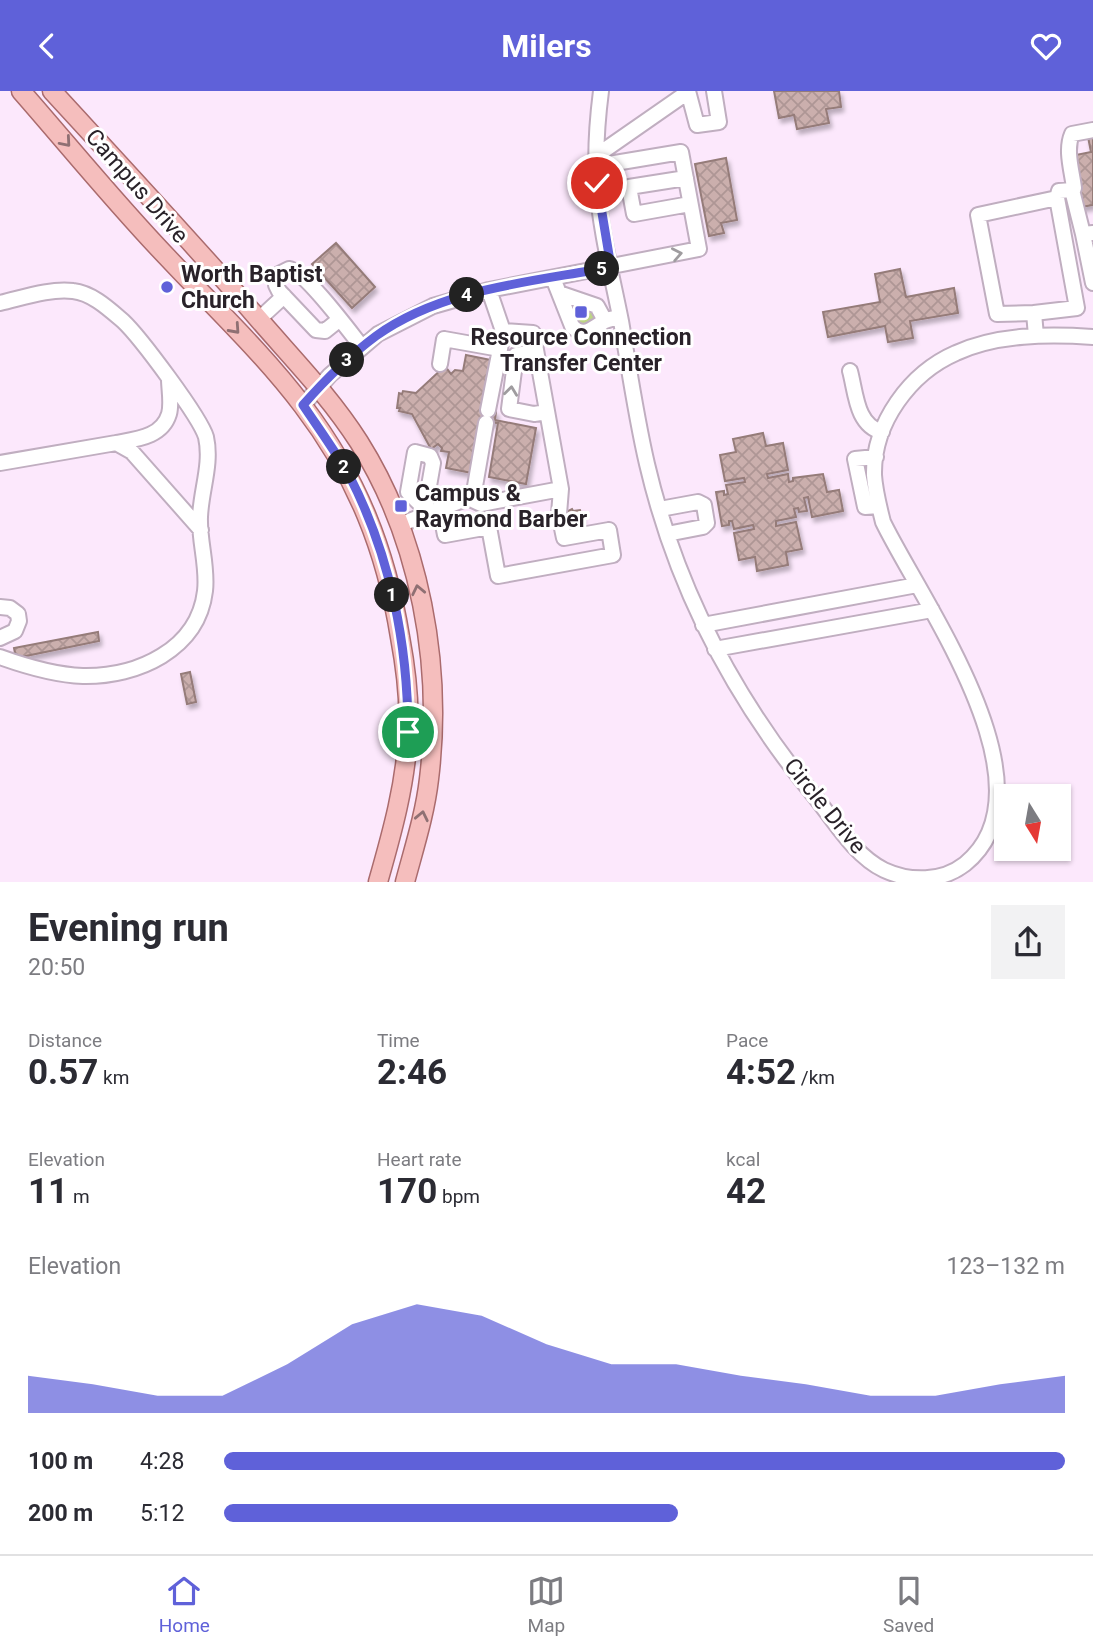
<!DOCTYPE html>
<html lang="en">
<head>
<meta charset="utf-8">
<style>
  :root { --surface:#fff; --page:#f2f2f3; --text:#2b2b33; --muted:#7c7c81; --line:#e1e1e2; --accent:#5f61d9 }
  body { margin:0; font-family:Roboto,sans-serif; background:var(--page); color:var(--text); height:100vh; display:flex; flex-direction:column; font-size:26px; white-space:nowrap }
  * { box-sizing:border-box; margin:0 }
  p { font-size:23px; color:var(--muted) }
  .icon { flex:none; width:38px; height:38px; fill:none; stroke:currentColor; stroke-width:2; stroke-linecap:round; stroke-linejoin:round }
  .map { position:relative; height:791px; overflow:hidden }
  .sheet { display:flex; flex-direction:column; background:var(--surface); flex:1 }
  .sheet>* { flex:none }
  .needle { width:46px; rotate:169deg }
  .fabs { position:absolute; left:994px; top:693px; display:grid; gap:14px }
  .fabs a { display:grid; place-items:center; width:77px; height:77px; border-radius:0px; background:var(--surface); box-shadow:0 2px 5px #0004; font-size:35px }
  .pin { position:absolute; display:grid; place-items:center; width:60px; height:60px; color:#fff; margin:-30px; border:4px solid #fff; border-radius:50%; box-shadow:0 2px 7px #0007 }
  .km { position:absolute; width:35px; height:35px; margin:-18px; border-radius:50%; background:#222; color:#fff; font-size:19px; line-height:35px; text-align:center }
  .round { display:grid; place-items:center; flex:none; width:74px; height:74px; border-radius:0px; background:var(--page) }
  .summary { display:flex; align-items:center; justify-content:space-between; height:119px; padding:0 28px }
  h1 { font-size:38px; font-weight:700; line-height:52px }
  .figures { display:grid; grid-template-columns:repeat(3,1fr); gap:10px; height:119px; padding:7px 28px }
  .figures div { display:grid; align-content:center }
  .figures b { font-size:35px; font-weight:700 }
  .figures small { font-size:19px; font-weight:400 }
  .figures p { font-size:19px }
  .chart { height:196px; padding:14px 28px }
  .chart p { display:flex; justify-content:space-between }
  .chart svg { width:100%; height:126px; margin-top:7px; fill:var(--accent); opacity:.7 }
  ul { padding:0 28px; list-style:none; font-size:23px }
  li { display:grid; grid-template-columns:112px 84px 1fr; align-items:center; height:52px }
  li i { height:18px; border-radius:9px; background:var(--accent) }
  header { display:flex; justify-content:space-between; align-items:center; height:91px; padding:0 28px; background:var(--accent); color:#fff; font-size:32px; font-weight:700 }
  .menu { display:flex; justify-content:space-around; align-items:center; height:98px; border-top:2px solid var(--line); background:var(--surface); font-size:19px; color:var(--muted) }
  .menu a { display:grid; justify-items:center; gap:4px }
  .menu .active { color:var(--accent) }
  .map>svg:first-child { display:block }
  .grass { fill:url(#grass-tufts) }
  .building { fill:url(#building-cross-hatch); stroke:#957b79; stroke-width:2; filter:url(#shadow) }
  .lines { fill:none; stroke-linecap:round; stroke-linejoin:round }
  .minor-casing { stroke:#c0aec0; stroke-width:18 }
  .major-casing { stroke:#aa6b6d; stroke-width:21 }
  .minor { stroke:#fff; stroke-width:14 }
  .major { stroke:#f5bebd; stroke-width:18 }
  .oneway { stroke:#8f7073 }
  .oneway2 { stroke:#9f9c9f }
  .route-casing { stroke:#fff; stroke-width:14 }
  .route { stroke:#5f61d9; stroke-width:9 }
  .poi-dot { fill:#5f61d9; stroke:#fff; stroke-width:2.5 }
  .labels { text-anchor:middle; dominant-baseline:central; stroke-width:6; stroke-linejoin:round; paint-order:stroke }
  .street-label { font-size:23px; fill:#292229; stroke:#fff }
  .poi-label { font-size:23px; font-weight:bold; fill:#292229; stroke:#fff; text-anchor:start }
</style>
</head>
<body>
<header><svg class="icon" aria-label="back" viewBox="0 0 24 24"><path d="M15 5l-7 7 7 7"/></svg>Milers<svg class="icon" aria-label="heart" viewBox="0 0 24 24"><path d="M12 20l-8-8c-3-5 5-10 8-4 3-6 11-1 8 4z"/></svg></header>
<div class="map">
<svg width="1093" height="791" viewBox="0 0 1093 791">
  <defs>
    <pattern id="grass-tufts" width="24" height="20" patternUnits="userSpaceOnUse" patternTransform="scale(1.75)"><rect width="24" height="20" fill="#bdd584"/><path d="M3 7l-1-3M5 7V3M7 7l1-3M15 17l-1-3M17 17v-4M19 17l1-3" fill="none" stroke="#a2b772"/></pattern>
    <pattern id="building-cross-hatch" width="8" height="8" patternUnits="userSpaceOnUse" patternTransform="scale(1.75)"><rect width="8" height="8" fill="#cbafad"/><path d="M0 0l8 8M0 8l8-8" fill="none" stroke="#ae9695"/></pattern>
    <filter id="shadow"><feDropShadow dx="2.5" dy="4.5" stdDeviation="2" flood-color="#0004"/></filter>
  </defs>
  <rect width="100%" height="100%" fill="#fce8fc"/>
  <path class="grass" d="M569 211 594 219 596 228 592 232 580 236Z"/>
  <path class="building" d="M774 0H839L841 16 826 18 829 32 797 38 794 24 779 27Z
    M1093 45V114L1081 116 1071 65 1091 61 1088 46Z
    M726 67 737 129 721 132 724 142 709 145 695 73Z
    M336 152 375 196 352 217 312 173Z
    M900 178 906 206 954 197 958 222 910 230 913 247 888 251 885 235 828 246 823 221 880 211 875 183Z
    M466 264 491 269 482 318 496 321 495 329 536 337 526 393 489 386 498 332 481 331 472 382 446 377 449 361 441 360 442 357 438 353 431 358 412 323 399 320 400 317H397L399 302 402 303 403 300 416 302 445 275 451 283 455 279 463 280Z
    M763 342 766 355 783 352 788 379 767 383 768 387 788 383 789 391 793 390V387L823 383 827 401 839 399 843 420 812 426 808 406 804 407 807 420 799 421 798 417 794 418 796 426 776 430V435L796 431 802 458 786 461 788 474 757 480 755 466 739 469 734 442 754 438 753 434 734 438 732 430H729V434L722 435 716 401 724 400V404L728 403 726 394 745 391 744 387 725 390 720 364 736 361 733 348Z
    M572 418 573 420 580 419 582 429 567 431 566 421Z
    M98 541 99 550 16 567 14 557Z
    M190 581 196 611 187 613 181 583Z"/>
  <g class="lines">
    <defs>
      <path id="minor" d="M601 0C597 31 595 62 597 93 600 138 612 185 621 230 629 277 636 326 647 373 676 497 735 609 816 707 835 731 855 765 884 779 910 791 942 791 965 773 1059 697 920 508 883 431 879 415 875 400 874 384 873 332 910 282 956 262 997 243 1049 243 1093 246
        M688 0 697 34 719 31 714 0
        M596 65 688 1
        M686 87 629 96 634 123 690 113
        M1072 101 1074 97C1072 80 1065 59 1072 43L1093 39
        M1093 142 1083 143 1093 192
        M553 187 572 235C583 247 591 238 603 231 607 229 614 227 620 226
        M559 202 597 215 603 226 602 232
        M0 212C22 207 50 197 73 200 92 202 109 218 123 230 140 246 200 326 206 346 212 373 201 399 200 426 199 450 208 476 205 500 198 559 137 586 83 585 56 584 25 575 0 566
        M1034 222 997 223 978 124 1057 107
        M340 228 325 240 316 239 279 200 276 194 279 183 289 178C305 180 350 241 362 256
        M258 229 284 205
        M1036 245 1034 222 1077 217 1057 107 1059 100 1072 99 1083 143
        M536 260 516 264 509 318 534 323 547 321
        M440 273 444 248 500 258 503 240 489 199
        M850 280C856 302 856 334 882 341
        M303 314 330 284 378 243 433 215 489 199 699 158 681 61 597 75
        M488 319 500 258
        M116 352C137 348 162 346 169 323 172 313 169 298 169 288
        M876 366 855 368 865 416 879 415
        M0 372 116 352 132 361 201 439
        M468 407 474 401 486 332
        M425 418 408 401 415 361 430 365 433 372 425 418 427 423
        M440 418 468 407 481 413 561 398
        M660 418 698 411 704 414 707 432 703 436 667 443
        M399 434 440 418 445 444 489 436 498 485 613 464 609 439 564 447 559 423 561 398 533 242 503 240
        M0 516 10 517 18 523 19 530 15 540 0 547
        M703 534 917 494
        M715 558 932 519"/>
      <path id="major" d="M21 0C70 56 117 114 168 167 213 215 263 262 303 315 357 386 386 459 400 546 406 578 410 609 408 641 406 692 392 742 378 791
        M52 0C120 74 189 148 255 224 291 266 329 304 359 351 420 448 443 574 429 688 425 723 414 757 405 791"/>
    </defs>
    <use href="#minor" class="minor-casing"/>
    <use href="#major" class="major-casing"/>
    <use href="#minor" class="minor"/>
    <use href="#major" class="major"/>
  </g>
  <defs><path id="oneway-chevron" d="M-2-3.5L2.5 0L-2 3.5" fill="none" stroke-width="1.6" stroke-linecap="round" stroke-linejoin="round" transform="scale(1.75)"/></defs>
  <g class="oneway">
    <use href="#oneway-chevron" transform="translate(66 51) rotate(49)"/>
    <use href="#oneway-chevron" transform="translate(235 238) rotate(48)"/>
    <use href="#oneway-chevron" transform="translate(418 499) rotate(-102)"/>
    <use href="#oneway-chevron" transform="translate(422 725) rotate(-78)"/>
  </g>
  <g class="oneway2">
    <use href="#oneway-chevron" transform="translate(677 163) rotate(-11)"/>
    <use href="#oneway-chevron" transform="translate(511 300) rotate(-83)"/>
  </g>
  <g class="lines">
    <defs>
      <path id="route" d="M408 641C408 553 390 464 350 386 336 361 319 338 303 314 325 289 349 265 376 245 443 197 532 191 611 176L597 92"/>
    </defs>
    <use href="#route" class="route-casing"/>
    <use href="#route" class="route"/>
  </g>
  <g class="poi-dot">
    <circle cx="167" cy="196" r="7"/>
    <rect x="574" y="214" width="14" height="14" rx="3.5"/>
    <rect x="394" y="408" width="14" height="14" rx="3.5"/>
  </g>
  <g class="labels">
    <g class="street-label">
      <text transform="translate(137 95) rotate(49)">Campus Drive</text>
      <text transform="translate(825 715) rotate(51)">Circle Drive</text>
    </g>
    <g class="poi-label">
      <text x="181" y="183">Worth Baptist<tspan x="181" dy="26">Church</tspan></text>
      <text x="581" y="246" text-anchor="middle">Resource Connection<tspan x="581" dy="26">Transfer Center</tspan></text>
      <text x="415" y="402">Campus &amp;<tspan x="415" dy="26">Raymond Barber</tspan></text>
    </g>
  </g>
</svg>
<div class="fabs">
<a><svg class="needle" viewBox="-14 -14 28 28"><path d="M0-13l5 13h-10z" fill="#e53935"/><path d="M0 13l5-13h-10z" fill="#7c7c81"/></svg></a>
</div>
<div class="pin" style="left:408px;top:641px;background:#1e9e55"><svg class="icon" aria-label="arrive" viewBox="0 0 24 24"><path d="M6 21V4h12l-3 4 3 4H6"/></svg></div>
<div class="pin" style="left:597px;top:92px;background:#d93025"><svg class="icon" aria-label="check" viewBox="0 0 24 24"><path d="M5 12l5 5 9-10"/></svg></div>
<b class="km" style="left:392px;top:504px">1</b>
<b class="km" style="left:344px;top:376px">2</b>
<b class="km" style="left:347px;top:269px">3</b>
<b class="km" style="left:467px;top:204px">4</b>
<b class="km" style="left:602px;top:178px">5</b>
</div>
<section class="sheet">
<div class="summary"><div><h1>Evening run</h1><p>20:50</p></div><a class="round"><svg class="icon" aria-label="share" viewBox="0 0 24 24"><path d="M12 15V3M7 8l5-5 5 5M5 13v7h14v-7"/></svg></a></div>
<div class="figures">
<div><p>Distance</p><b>0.57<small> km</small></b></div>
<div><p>Time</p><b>2:46</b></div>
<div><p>Pace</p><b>4:52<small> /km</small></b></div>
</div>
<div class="figures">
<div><p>Elevation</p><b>11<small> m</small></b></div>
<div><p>Heart rate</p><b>170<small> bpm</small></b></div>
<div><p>kcal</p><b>42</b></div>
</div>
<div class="chart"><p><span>Elevation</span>123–132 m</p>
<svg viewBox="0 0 160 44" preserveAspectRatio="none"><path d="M0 44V31L10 34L20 38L30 38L40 27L50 13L60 6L70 10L80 20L90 27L100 27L110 31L120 34L130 38L140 38L150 34L160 31V44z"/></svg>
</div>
<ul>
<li><b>100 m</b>4:28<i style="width:100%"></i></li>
<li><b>200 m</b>5:12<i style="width:54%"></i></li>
</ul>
</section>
<nav class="menu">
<a class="active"><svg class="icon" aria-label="home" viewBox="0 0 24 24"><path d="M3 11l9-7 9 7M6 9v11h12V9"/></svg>Home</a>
<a><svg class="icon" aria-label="map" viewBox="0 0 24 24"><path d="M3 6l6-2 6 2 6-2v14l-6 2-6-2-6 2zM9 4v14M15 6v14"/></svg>Map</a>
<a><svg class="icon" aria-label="saved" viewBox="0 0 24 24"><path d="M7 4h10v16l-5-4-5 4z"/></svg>Saved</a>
</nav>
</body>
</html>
